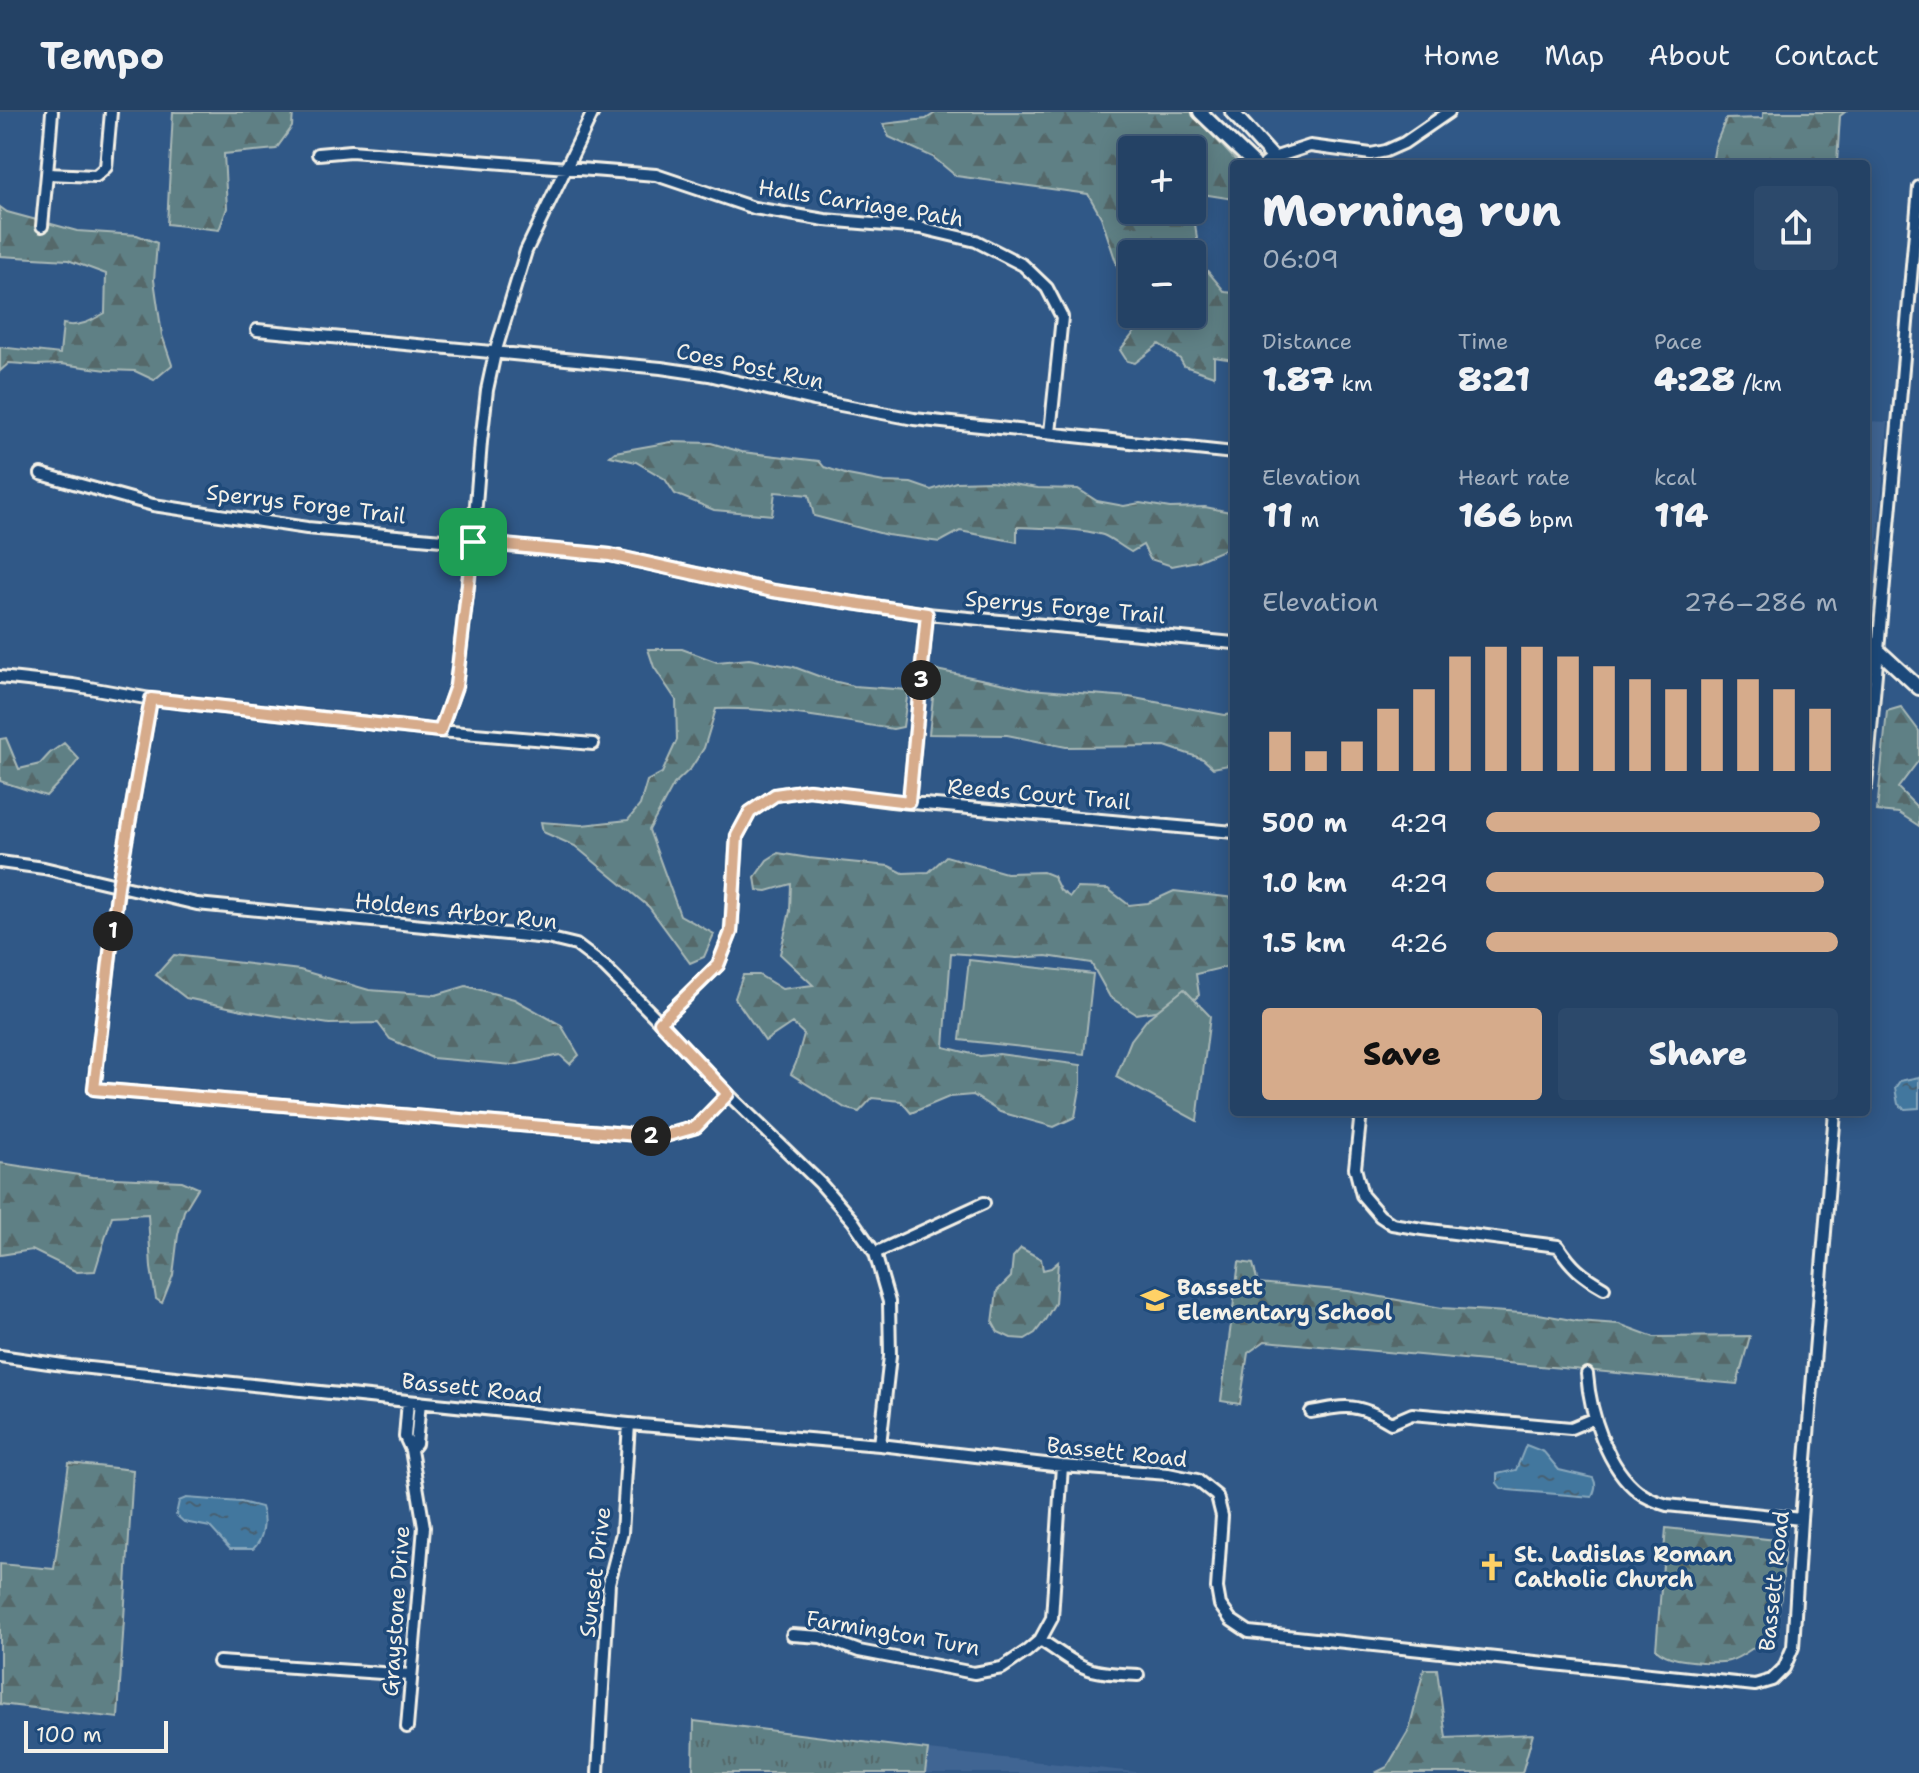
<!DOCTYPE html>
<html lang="en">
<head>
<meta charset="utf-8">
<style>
  :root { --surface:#244265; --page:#2c496b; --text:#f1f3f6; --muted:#a3b0bf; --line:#415b79; --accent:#d6ab8b }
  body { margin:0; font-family:"Shantell Sans",sans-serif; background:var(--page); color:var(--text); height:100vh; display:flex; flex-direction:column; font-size:30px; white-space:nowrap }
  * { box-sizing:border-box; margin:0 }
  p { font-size:26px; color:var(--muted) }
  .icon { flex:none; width:44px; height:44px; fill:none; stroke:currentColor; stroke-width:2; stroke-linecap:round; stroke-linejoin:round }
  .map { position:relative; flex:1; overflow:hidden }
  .drawer { position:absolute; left:1230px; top:48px; width:640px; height:956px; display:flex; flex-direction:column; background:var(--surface); border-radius:8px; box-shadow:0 4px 20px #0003,0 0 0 2px var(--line) }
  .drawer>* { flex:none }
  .tools { position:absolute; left:1118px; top:24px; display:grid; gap:16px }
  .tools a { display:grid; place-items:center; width:88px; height:88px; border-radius:8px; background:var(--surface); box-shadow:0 4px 20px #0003,0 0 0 2px var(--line); font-size:40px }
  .scale { position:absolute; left:24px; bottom:20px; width:144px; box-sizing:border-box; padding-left:8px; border:4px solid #f4f1e8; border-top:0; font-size:22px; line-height:28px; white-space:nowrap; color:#f4f1e8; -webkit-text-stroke:6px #1f4a7a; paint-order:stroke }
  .pin { position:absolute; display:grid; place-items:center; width:68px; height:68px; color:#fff; margin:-34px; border-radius:16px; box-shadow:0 4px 12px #0006 }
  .km { position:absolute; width:40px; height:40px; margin:-20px; border-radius:50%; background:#222; color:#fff; font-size:22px; line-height:40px; text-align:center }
  .round { display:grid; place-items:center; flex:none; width:84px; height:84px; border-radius:8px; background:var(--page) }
  .overview { display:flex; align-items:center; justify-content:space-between; height:136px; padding:0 32px }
  h1 { font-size:44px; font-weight:800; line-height:60px }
  .figures { display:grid; grid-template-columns:repeat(3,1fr); gap:12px; height:136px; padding:8px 32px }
  .figures div { display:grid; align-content:center }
  .figures b { font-size:34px; font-weight:800 }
  .figures small { font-size:22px; font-weight:400 }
  .figures p { font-size:22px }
  .chart { height:224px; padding:16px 32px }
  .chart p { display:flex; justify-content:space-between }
  .chart svg { width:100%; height:144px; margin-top:8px; stroke:var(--accent); stroke-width:6 }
  .button { display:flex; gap:16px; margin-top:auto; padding:16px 32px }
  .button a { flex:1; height:92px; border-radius:8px; background:var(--accent); color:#111; font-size:32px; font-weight:800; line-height:92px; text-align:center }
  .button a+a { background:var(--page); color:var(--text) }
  ul { padding:0 32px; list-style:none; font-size:26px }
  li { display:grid; grid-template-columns:128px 96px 1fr; align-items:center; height:60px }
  li i { height:20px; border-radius:10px; background:var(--accent) }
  header { display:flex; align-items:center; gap:48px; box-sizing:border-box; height:112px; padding:0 40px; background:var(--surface); border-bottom:2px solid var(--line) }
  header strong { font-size:38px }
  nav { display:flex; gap:44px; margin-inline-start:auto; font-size:28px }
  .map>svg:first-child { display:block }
  .built { fill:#416593 }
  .grass { fill:url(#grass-tufts); stroke:#a9b8b6; stroke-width:2 }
  .forest { fill:url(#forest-firs); stroke:#a9b8b6; stroke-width:2 }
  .garden { fill:#5e8085; stroke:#a9b8b6; stroke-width:2 }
  .water { fill:url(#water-ripples); stroke:#89a8bc; stroke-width:2 }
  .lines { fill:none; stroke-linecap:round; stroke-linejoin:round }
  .minor-casing { stroke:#f4f1e8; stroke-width:16 }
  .major-casing { stroke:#f4f1e8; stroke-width:18 }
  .minor { stroke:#1f4a7a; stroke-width:10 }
  .major { stroke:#1f4a7a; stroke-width:12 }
  .route-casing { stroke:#fff; stroke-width:16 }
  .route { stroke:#d6ab8b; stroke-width:10 }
  .labels { text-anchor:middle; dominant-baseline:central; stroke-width:7; stroke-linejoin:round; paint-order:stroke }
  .street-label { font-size:22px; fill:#f4f1e8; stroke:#1f4a7a }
  .poi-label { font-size:22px; font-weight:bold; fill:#f4f1e8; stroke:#1f4a7a; text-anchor:start }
</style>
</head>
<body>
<header>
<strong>Tempo</strong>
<nav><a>Home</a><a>Map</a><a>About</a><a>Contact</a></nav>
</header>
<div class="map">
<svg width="1919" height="1661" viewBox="0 0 1919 1661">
  <defs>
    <pattern id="grass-tufts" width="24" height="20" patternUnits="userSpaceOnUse" patternTransform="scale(2)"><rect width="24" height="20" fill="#5e8085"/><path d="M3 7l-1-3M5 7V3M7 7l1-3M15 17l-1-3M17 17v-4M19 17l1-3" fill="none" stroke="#556769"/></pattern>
    <pattern id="forest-firs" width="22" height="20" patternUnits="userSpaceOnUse" patternTransform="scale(2)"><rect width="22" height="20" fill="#5e8085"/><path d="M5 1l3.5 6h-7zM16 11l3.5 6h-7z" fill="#556769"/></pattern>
    <pattern id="water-ripples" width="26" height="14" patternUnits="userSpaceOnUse" patternTransform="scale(2)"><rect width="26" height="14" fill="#42779e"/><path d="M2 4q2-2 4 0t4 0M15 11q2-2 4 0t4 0" fill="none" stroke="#466072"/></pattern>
  </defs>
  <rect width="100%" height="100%" fill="#305887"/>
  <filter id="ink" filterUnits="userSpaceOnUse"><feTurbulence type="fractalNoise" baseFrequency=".0125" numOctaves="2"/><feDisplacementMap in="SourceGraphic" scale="16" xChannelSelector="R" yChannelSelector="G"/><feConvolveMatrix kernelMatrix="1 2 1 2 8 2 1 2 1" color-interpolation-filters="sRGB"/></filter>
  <g filter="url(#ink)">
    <path class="built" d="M1866 309 1888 310 1873 481 1870 486 1866 490Z
      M928 1638 1144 1661H925Z"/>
    <path class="grass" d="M694 1609 928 1638 925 1661H693Z"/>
    <path class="forest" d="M173 0H293L292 15 276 37 224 42 227 96 219 118 167 112Z
      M937 0H1191L1239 52H1234V87L1202 82 1192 87V38H1132V98H1192V88L1200 150 1225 180 1234 181V248L1214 245V264L1184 254 1180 247 1159 232 1135 251 1127 249 1120 238 1146 206 1145 202H1192V142H1132V178L1120 162 1101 105 1088 82 956 64 933 45 889 25 883 12 926 7Z
      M1763 0H1845L1840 4 1837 51 1797 48 1795 52H1709L1713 46 1715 34 1726 7 1763 6Z
      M0 95 7 100 77 119 137 123 157 131 154 168 162 223 172 253 154 268 135 259 107 258 61 252 37 253 9 251 0 259V235L60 242 63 212C79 216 91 209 105 201L106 162 68 148 0 144Z
      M671 330 711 331 742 340 819 349 824 355 848 363 884 370 911 371 931 378 956 370 991 369 1038 376 1078 377 1097 389 1124 394 1140 391 1170 396 1205 395 1230 400 1234 403V431L1230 435 1197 449 1172 454 1150 447 1143 433 1131 440C1122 435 1111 426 1103 423 1079 416 1042 416 1017 415V430L960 419 940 430 887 423 814 404 809 383 775 380 772 403 714 398 675 382 665 367 636 350 610 344 615 340Z
      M648 537H682L717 550 749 547 794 555 829 568 854 574 908 578 903 615 893 617C834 608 776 595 716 597L704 636 691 656 674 672 649 718 680 803 714 822 704 845 690 851 649 795 575 734 543 720 541 710 582 713 628 708 640 693 647 669 662 661 677 628 676 588 654 555Z
      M936 558 1030 577 1129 585 1225 603 1234 602V652L1213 656 1203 647 1165 634 1066 635 1007 623 929 622Z
      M1901 595 1919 619V648L1898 676 1919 697V714L1899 701 1877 699 1887 599Z
      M6 626 19 657 40 652 50 641 64 631 79 647 68 661 46 684 0 669V627Z
      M778 741 809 746 889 754 903 761 929 760 946 744 1006 761 1043 760 1053 764 1060 778 1070 785 1077 776 1108 777 1129 793 1148 791 1174 779 1234 786V853L1196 862 1199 883 1187 894 1136 902 1110 885 1091 851 1046 844 1017 846 951 841 944 935 980 944 999 942 1081 953V971L1075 1005 1054 1015 1000 1000 973 983 949 985 911 1001 901 989 872 986 859 1000 845 996 791 962 796 951 804 922 792 911 765 929 735 886 743 863H759L782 877 813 873 780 842 790 799 791 772 767 779 757 778 755 765 767 748Z
      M174 843 300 858 369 878 436 883 466 874 514 887 561 913 579 943 570 952 560 943 513 953 432 946 390 927 378 911 329 912 247 899 186 886 156 863Z
      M0 1051 92 1065 182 1069 198 1076 184 1099 178 1123 173 1163 162 1191 156 1187 151 1156 148 1102 112 1104 95 1159 77 1160 32 1138 0 1143Z
      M1021 1136 1041 1147 1043 1158 1051 1156 1058 1150 1055 1191 1045 1208 1035 1221 1025 1227 1011 1226 998 1220 993 1211 997 1179 1011 1165 1013 1145Z
      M1239 1150 1253 1152 1258 1171 1348 1179 1442 1196 1539 1202 1577 1209 1619 1212 1654 1225 1750 1224 1737 1272 1265 1229 1248 1241 1240 1292 1221 1289Z
      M69 1351 133 1358 118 1606 0 1592V1452L54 1457Z
      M1666 1416 1785 1429C1783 1451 1783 1499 1773 1516 1767 1526 1760 1532 1750 1538 1731 1551 1726 1551 1703 1550 1688 1549 1668 1548 1656 1537Z
      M1424 1557H1437L1446 1626 1533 1622 1522 1661H1375L1387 1655 1409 1618Z"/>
    <path class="garden" d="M969 848 1093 862 1084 942 960 928Z
      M1184 877 1210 904 1197 1009 1116 965 1131 928 1148 906Z"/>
    <path class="water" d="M1919 965V996L1905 997 1898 992 1895 976 1900 969Z
      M1526 1333 1544 1340 1559 1358 1593 1366C1597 1373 1595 1378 1592 1385L1508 1378 1501 1376 1497 1371V1362L1516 1358Z
      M186 1386 241 1390 261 1395C266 1408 264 1427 253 1437H230L210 1415 184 1410 176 1403 179 1389Z"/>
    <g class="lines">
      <defs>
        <path id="minor" d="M52 0 47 62 96 64 106 55 111 0
          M318 42 351 39 656 63 754 96 825 108 921 116 976 129 1023 153 1047 176 1062 205 1050 321
          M1265 52 1273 46 1310 34 1371 42 1386 39 1404 31 1449 0
          M42 114 47 62
          M257 218 661 256 709 263 814 288 914 307 1234 341
          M41 362 153 393 307 416 610 443 773 479 927 502 1234 531
          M0 565 73 573 151 587 440 619 593 632
          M151 587 118 774 94 977 661 1025 696 1015 728 982
          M440 619 456 574 473 430 481 330 487 278 495 241 526 139 593 0
          M1866 674 1919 75
          M909 690 927 502
          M0 750 44 756 197 792 547 826 576 833 605 855 660 910 728 982 820 1071 853 1109 875 1141 889 1190 890 1244 880 1333
          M660 910 718 853 731 820 737 724 750 700 775 683 809 678 891 689 1234 720
          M1361 1000 1355 1056 1362 1083 1380 1104 1392 1112 1422 1117 1558 1134C1572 1155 1581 1163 1604 1176
          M875 1141 984 1091
          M0 1244 70 1254 629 1312 880 1333 1062 1354 1168 1362 1197 1368 1217 1384 1222 1404 1217 1476 1220 1493 1231 1508 1249 1520 1755 1573 1772 1568 1784 1556 1793 1535 1801 1407 1835 1000
          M1587 1262C1590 1301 1607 1356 1639 1380 1648 1387 1657 1390 1667 1393L1801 1407
          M1311 1300C1347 1293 1358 1291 1391 1311L1412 1302 1571 1316 1595 1306
          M411 1338 416 1332 420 1290
          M792 1523 821 1525 859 1539 974 1561 1002 1556 1027 1539 1040 1528 1052 1506 1062 1354
          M1040 1528C1057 1538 1074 1553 1092 1558 1107 1562 1123 1562 1138 1563
          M219 1550 411 1563
          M407 1615 424 1415 411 1338 405 1325 408 1289
          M598 1661 609 1471 622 1421 629 1312"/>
        <path id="major" d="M1200 0 1254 52
          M1232 0 1279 52
          M1866 527 1919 576"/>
      </defs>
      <use href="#minor" class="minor-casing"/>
      <use href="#major" class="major-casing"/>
      <use href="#minor" class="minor"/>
      <use href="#major" class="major"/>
    </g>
  </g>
  <g class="lines" filter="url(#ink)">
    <defs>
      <path id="route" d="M473 430 610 443 773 479 927 502 909 690 809 678 775 683 750 700 737 724 731 820 718 853 660 910 728 982 696 1015 661 1025 94 977 118 774 151 587 440 619 456 574Z"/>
    </defs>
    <use href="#route" class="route-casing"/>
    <use href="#route" class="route"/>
  </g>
  <defs>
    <symbol id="school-bare" viewBox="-9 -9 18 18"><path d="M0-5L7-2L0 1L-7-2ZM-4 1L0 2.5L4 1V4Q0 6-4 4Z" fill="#ffd166" stroke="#1f4a7a" stroke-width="2.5" paint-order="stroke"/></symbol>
    <symbol id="church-bare" viewBox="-9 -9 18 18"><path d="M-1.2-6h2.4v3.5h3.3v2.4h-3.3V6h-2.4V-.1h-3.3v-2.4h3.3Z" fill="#ffd166" stroke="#1f4a7a" stroke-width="2.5" paint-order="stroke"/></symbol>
  </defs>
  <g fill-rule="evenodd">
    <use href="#school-bare" x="1135" y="1168" width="40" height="40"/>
    <use href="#church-bare" x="1472" y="1435" width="40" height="40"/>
  </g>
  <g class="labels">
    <g class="street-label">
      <text transform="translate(861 91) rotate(9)">Halls Carriage Path</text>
      <text transform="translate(750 254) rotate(12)">Coes Post Run</text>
      <text transform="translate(306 392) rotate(7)">Sperrys Forge Trail</text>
      <text transform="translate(1065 495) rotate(5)">Sperrys Forge Trail</text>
      <text transform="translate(1039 682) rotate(5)">Reeds Court Trail</text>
      <text transform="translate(456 799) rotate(6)">Holdens Arbor Run</text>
      <text transform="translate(472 1276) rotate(6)">Bassett Road</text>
      <text transform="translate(1117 1340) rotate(6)">Bassett Road</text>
      <text transform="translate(595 1460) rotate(-83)">Sunset Drive</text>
      <text transform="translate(1774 1469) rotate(-84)">Bassett Road</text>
      <text transform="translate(396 1499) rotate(-86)">Graystone Drive</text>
      <text transform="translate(893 1521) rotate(10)">Farmington Turn</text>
    </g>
    <g class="poi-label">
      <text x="1177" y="1175">Bassett<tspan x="1177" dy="25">Elementary School</tspan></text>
      <text x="1514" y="1442">St. Ladislas Roman<tspan x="1514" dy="25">Catholic Church</tspan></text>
    </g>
  </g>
</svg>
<div class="tools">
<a>+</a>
<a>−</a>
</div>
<div class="scale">100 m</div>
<div class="pin" style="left:473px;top:430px;background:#1e9e55"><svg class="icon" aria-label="arrive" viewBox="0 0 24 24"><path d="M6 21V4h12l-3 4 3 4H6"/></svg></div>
<b class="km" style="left:113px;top:819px">1</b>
<b class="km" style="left:651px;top:1024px">2</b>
<b class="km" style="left:921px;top:568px">3</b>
<section class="drawer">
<div class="overview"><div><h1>Morning run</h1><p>06:09</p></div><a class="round"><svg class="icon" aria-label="share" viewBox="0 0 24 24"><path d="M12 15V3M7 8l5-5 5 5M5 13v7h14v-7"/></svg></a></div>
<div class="figures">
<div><p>Distance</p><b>1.87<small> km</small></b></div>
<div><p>Time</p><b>8:21</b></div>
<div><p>Pace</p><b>4:28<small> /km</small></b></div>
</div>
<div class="figures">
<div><p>Elevation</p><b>11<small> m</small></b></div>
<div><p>Heart rate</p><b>166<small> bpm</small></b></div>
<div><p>kcal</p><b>114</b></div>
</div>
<div class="chart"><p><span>Elevation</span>276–286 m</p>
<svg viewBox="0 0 160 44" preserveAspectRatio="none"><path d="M5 44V32M15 44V38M25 44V35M35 44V25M45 44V19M55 44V9M65 44V6M75 44V6M85 44V9M95 44V12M105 44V16M115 44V19M125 44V16M135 44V16M145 44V19M155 44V25"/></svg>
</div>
<ul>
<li><b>500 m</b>4:29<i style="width:95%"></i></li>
<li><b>1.0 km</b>4:29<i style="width:96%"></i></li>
<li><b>1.5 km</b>4:26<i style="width:100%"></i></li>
</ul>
<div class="button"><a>Save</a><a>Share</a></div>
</section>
</div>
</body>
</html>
